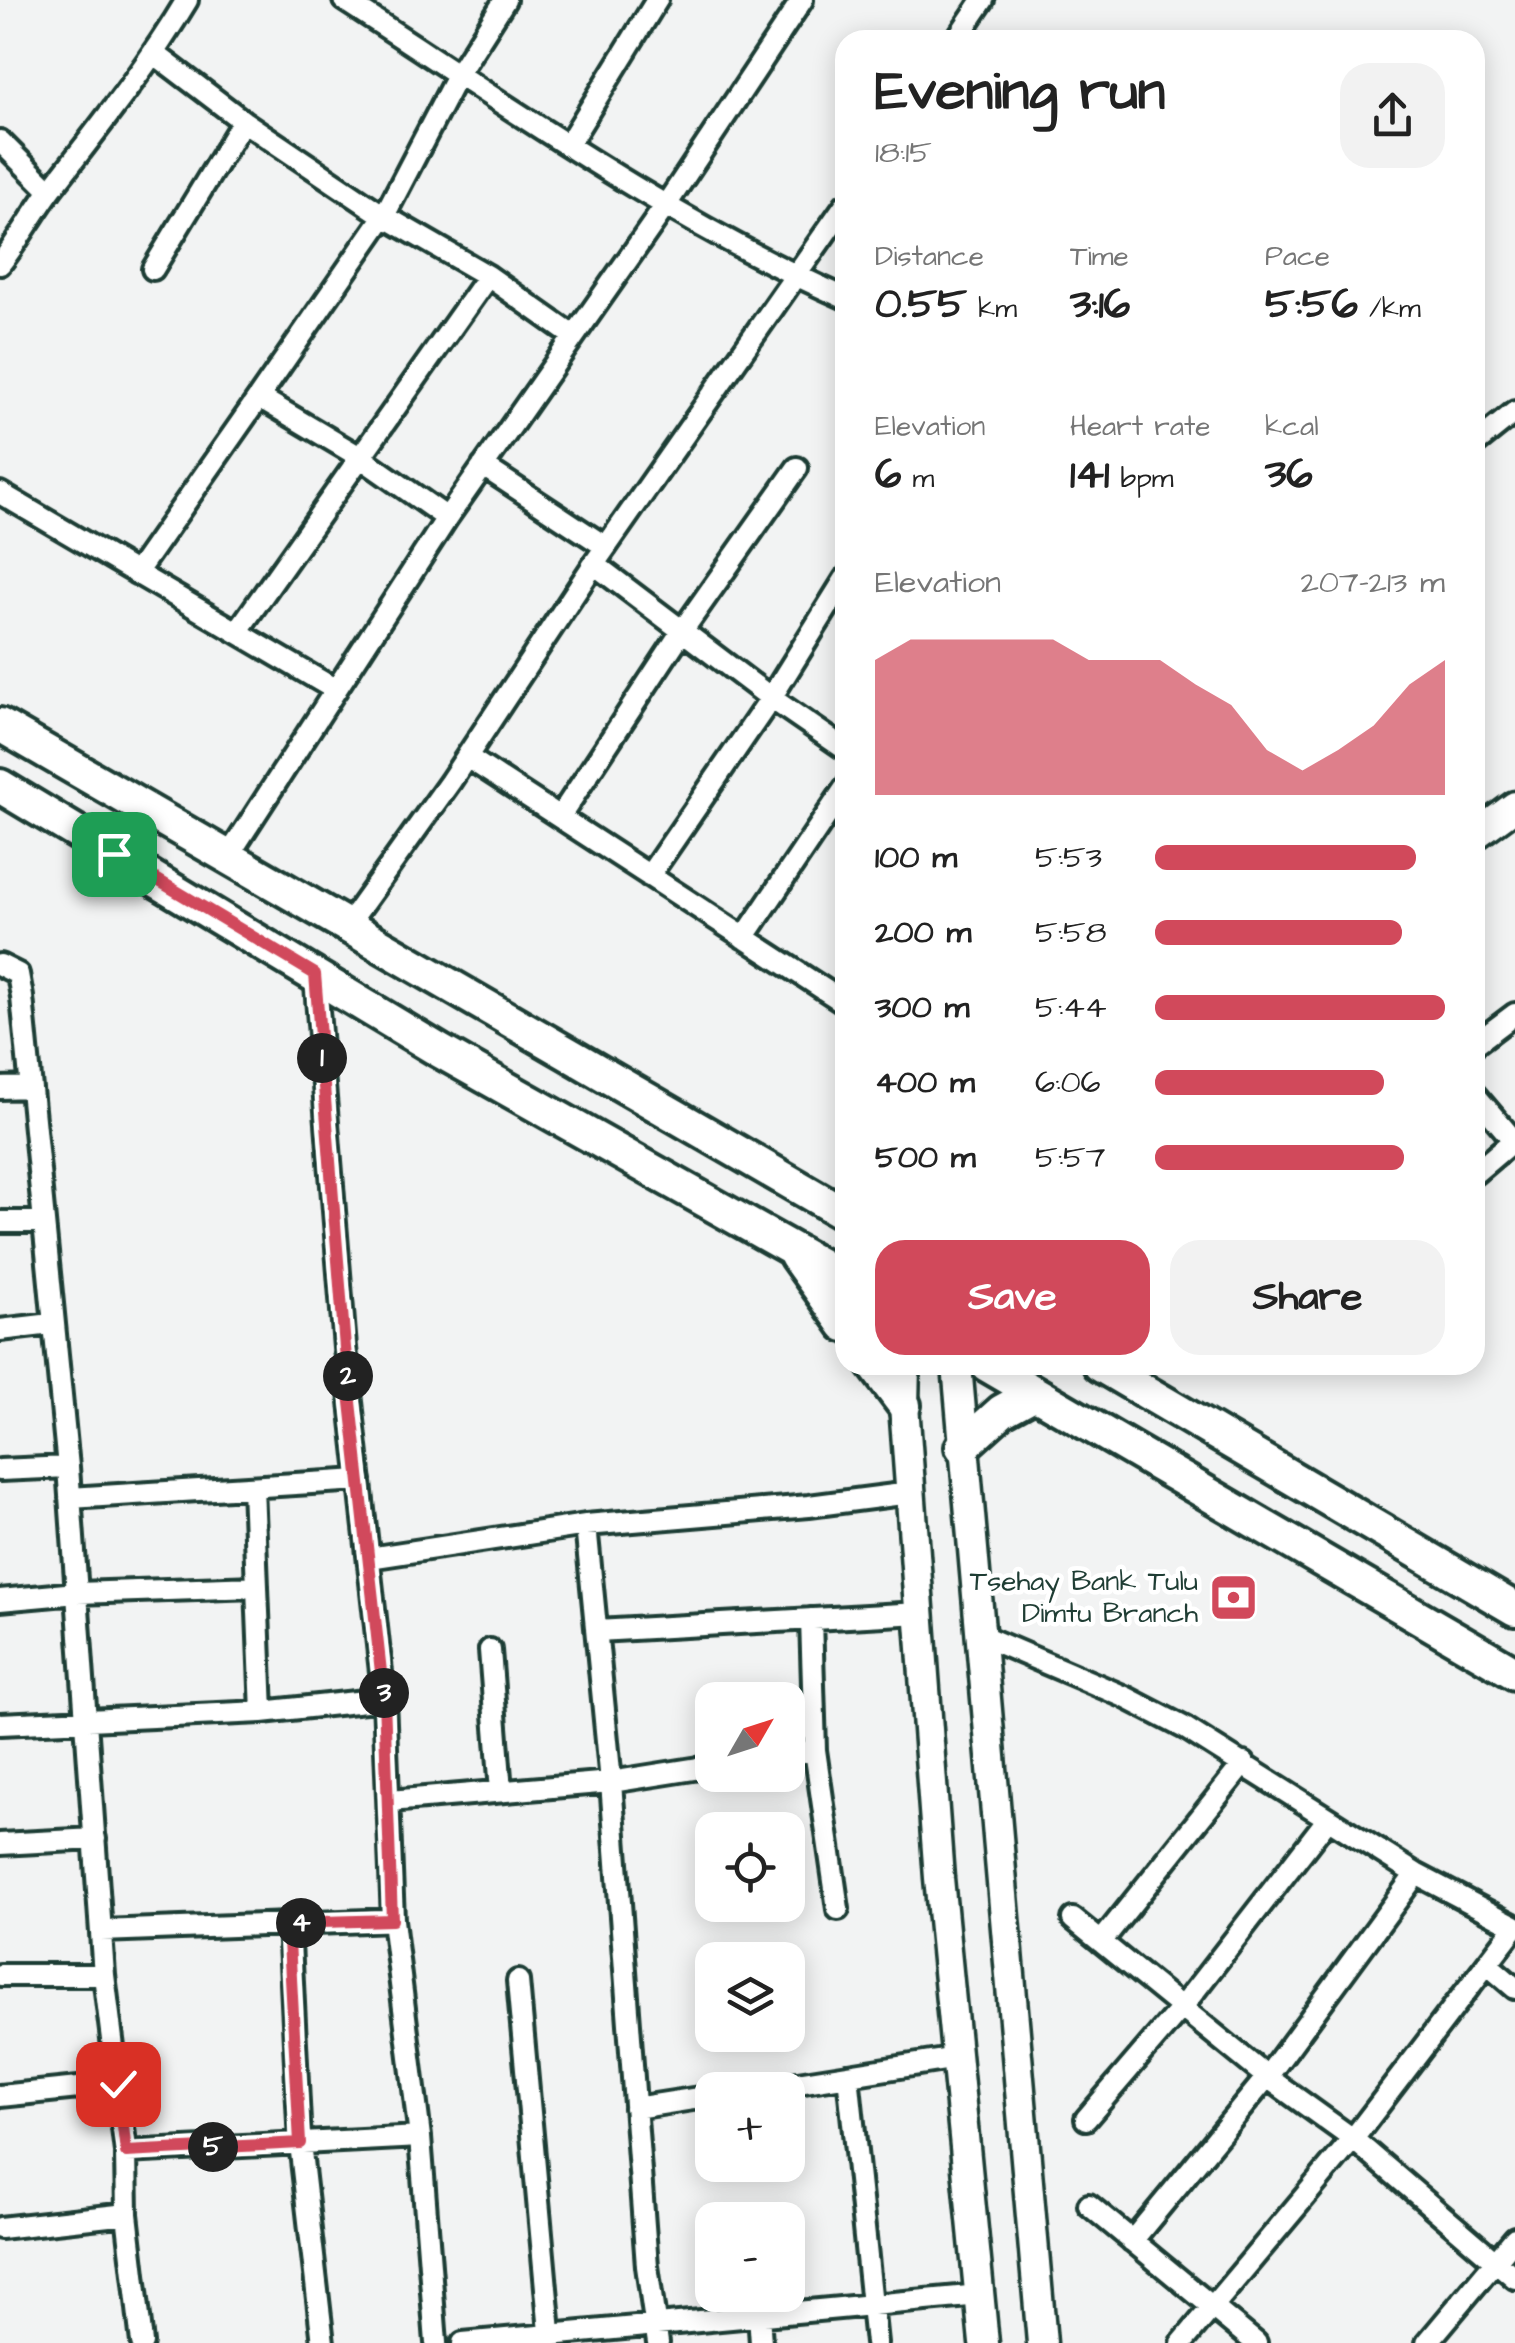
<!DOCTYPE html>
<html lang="en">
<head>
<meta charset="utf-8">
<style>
  :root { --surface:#fff; --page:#f2f2f2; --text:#222; --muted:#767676; --accent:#d1495b }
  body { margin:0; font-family:"Architects Daughter",sans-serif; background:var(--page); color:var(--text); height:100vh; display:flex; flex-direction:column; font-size:38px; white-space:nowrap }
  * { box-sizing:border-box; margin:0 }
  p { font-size:32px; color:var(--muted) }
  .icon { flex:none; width:55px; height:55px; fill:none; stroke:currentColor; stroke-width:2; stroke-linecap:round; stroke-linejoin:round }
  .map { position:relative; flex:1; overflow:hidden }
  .side { position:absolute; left:835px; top:30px; width:650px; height:1345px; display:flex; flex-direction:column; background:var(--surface); border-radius:30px; box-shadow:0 5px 25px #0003 }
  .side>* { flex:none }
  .needle { width:65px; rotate:51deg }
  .buttons { position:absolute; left:695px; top:1682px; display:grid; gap:20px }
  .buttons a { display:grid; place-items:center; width:110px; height:110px; border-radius:20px; background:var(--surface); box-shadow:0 5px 25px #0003; font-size:50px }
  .pin { position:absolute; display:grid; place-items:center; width:85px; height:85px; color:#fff; margin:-42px; border-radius:20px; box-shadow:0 5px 15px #0006 }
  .km { position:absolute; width:50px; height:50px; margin:-25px; border-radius:50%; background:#222; color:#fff; font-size:28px; line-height:50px; text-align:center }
  .round { display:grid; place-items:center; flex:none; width:105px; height:105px; border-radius:30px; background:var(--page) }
  .overview { display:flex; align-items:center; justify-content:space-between; height:170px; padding:0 40px }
  h1 { font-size:55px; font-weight:700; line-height:75px }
  .stats { display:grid; grid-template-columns:repeat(3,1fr); gap:15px; height:170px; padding:10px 40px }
  .stats div { display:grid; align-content:center }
  .stats b { font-size:42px; font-weight:700 }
  .stats small { font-size:28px; font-weight:400 }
  .stats p { font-size:28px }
  .chart { height:280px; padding:20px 40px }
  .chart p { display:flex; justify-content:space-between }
  .chart svg { width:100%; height:180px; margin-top:10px; fill:var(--accent); opacity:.7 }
  .primary-button { display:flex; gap:20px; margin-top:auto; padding:20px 40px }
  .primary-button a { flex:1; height:115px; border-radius:30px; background:var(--accent); color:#fff; font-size:40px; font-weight:700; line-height:115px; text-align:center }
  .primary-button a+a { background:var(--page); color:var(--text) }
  ul { padding:0 40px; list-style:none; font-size:32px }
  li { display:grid; grid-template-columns:160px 120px 1fr; align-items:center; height:75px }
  li i { height:25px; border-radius:12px; background:var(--accent) }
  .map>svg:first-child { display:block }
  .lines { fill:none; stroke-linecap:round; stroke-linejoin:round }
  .street-casing { stroke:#1f3d34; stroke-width:28 }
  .secondary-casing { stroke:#1f3d34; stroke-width:35 }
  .primary-casing { stroke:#1f3d34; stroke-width:40 }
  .street { stroke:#fff; stroke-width:20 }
  .secondary { stroke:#fff; stroke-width:28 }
  .primary { stroke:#fff; stroke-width:32 }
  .route-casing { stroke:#fff; stroke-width:20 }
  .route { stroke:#d1495b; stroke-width:12 }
  .labels { text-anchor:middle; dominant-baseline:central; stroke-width:9; stroke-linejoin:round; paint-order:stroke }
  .poi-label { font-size:28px; fill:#1f3d34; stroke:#fff; text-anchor:end }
</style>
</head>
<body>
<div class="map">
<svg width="1515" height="2343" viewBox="0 0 1515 2343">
  <rect width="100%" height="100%" fill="#f2f3f3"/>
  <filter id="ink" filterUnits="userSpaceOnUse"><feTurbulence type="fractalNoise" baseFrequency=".01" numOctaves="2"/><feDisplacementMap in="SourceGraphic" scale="20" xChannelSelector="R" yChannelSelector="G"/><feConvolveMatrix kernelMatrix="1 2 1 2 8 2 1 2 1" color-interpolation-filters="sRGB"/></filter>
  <g filter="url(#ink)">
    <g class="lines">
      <defs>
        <path id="street" d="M344 0C505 104 670 221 845 298
          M956 40 983 0
          M155 54 243 121 384 216 488 276 573 336
          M0 141 50 191
          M569 143 657 0
          M0 264C19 240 34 212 52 188 100 126 147 67 187 0
          M153 269 243 121
          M259 397 384 216 458 74 505 0
          M1475 444 1515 412
          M483 466 606 547
          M0 493 336 690
          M594 564 771 698 845 749
          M136 573 259 397 360 457 447 518
          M237 632 488 276
          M467 757 845 1003
          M561 815 682 631 797 468
          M227 858 447 518 666 205 802 0
          M649 876 771 698 845 579
          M347 926 450 782 594 564 845 205
          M744 938 845 788
          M0 965 18 974 22 997 68 1467 104 1975 126 2152 127 2214 142 2343
          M315 973 345 1348 384 1699 393 1920 420 2137 436 2343
          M1475 1044 1515 1014
          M0 1088 30 1087
          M1475 1095 1515 1142
          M1475 1173 1515 1139
          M0 1222H43
          M0 1330 52 1324
          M0 1470 68 1467
          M253 1487 262 1712
          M70 1498 360 1480
          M586 1525 611 1782 647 2266 658 2343
          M369 1558 586 1525 809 1506 910 1493
          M0 1600 77 1593 257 1587
          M811 1619 815 1750 838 1909
          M597 1631 920 1613
          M980 1635 1125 1697 1185 1728 1416 1874 1515 1926
          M490 1650 501 1791
          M0 1724 262 1712 384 1699
          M788 1754 815 1750
          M390 1801 611 1782 712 1766
          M0 1844 95 1839
          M1073 1919 1267 2077 1353 2139 1515 2278
          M289 1923 300 2143 323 2343
          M101 1931 393 1920
          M1101 1942 1244 1763
          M1487 1964 1515 1988
          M0 1975H104
          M518 1981 551 2343
          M848 2075 876 2343
          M753 2090 957 2058
          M0 2096 118 2084
          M635 2108 712 2096
          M1086 2119 1182 2007 1327 1820
          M126 2152 420 2137
          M1089 2205 1256 2343
          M0 2228 127 2214
          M1132 2241 1267 2077 1416 1874
          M759 2314 761 2343
          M463 2343 980 2295
          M1182 2343 1353 2139 1515 1927
          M1427 2343 1515 2238"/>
        <path id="secondary" d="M1475 835 1515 806
          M905 1365 904 1405 939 1878 984 2343
          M957 1365 1042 2343"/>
        <path id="primary" d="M0 725 845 1214
          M0 786 440 1051 845 1279
          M796 1256 845 1325
          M874 1365 904 1405
          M987 1365 1515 1673
          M1100 1365 1515 1609
          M962 1447 1002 1411 1033 1394"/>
      </defs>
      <use href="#street" class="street-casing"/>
      <use href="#secondary" class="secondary-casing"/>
      <use href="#primary" class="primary-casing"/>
      <use href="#street" class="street"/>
      <use href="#secondary" class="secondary"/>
      <use href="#primary" class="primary"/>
    </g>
  </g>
  <g class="lines" filter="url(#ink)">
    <defs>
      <path id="route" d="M114 854 315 974 345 1348 384 1699 392 1920 288 1923 300 2143 126 2152 118 2084"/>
    </defs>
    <use href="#route" class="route-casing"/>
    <use href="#route" class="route"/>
  </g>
  <defs>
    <symbol id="bank-square" viewBox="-11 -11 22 22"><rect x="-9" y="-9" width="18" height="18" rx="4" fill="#d1495b" stroke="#fff"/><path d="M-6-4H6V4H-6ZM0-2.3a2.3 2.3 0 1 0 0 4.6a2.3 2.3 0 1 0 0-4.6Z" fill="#fff"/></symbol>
  </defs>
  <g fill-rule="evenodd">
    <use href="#bank-square" x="1206" y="1570" width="55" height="55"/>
  </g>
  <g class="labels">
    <g class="poi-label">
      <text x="1198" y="1581">Tsehay Bank Tulu<tspan x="1198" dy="32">Dimtu Branch</tspan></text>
    </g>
  </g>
</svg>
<div class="buttons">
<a><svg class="needle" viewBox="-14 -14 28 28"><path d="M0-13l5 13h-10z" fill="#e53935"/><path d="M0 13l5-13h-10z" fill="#767676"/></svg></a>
<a><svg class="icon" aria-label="locate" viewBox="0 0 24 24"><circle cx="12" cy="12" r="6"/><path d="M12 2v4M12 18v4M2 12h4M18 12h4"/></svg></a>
<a><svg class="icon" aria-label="layers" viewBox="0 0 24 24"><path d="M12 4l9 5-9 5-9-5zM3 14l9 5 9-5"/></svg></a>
<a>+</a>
<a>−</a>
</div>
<div class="pin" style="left:114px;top:854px;background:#1e9e55"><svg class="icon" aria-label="arrive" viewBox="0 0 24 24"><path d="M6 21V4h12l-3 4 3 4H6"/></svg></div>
<div class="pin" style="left:118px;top:2084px;background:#d93025"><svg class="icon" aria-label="check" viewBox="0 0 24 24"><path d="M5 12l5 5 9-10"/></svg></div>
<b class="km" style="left:322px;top:1058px">1</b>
<b class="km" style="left:348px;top:1376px">2</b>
<b class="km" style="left:384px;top:1693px">3</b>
<b class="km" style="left:301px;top:1923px">4</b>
<b class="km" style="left:213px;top:2147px">5</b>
<section class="side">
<div class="overview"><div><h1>Evening run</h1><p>18:15</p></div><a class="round"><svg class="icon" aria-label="share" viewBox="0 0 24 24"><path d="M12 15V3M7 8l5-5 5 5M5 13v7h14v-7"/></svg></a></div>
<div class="stats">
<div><p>Distance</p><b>0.55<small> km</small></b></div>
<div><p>Time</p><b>3:16</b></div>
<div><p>Pace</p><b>5:56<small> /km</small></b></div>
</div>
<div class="stats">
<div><p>Elevation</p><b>6<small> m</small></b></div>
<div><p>Heart rate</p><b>141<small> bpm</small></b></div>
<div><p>kcal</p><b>36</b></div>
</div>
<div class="chart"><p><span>Elevation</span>207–213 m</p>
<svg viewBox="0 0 160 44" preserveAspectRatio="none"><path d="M0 44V11L10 6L20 6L30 6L40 6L50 6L60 11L70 11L80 11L90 17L100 22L110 33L120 38L130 33L140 27L150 17L160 11V44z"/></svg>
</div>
<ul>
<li><b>100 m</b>5:53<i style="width:90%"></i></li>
<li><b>200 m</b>5:58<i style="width:85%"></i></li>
<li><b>300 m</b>5:44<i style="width:100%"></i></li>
<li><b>400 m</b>6:06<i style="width:79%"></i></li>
<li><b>500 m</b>5:57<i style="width:86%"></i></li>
</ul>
<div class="primary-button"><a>Save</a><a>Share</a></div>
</section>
</div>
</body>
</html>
